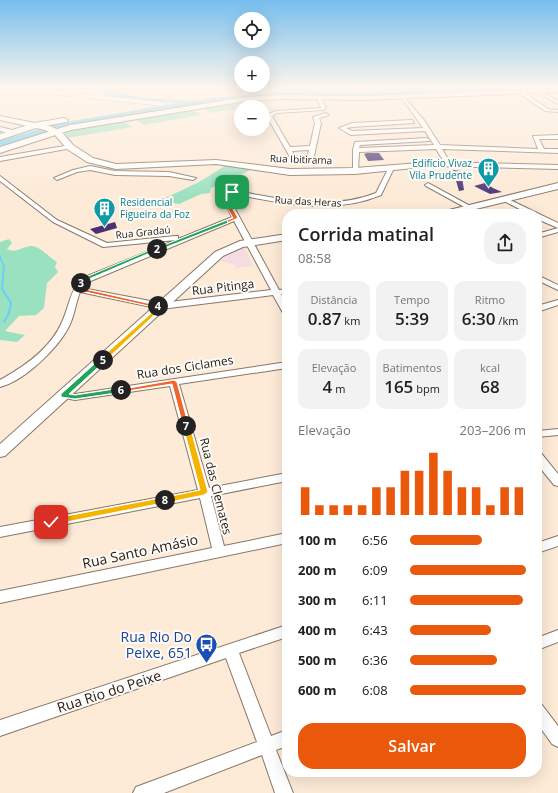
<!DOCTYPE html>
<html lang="pt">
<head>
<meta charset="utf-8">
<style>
  :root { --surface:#fff; --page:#f2f2f2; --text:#202124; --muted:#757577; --accent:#ea580c }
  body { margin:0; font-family:"Open Sans",sans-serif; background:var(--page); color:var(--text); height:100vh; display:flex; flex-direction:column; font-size:15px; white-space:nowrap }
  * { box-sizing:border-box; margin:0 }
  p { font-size:13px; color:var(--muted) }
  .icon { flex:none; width:22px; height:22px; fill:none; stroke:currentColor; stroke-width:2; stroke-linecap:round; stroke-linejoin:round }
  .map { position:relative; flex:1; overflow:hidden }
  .side { position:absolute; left:282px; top:209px; width:260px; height:568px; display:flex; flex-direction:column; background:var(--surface); border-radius:16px; box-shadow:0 4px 16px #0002 }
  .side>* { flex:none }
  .fabs { position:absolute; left:234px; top:12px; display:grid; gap:8px }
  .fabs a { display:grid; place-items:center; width:36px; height:36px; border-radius:50%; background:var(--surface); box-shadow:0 4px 16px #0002; font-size:20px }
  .pin { position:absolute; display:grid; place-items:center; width:34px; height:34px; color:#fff; margin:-17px; border-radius:8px; box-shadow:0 2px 6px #0006 }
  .km { position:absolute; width:20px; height:20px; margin:-10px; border-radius:50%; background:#222; color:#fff; font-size:11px; line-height:20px; text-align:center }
  .round { display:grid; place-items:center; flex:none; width:42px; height:42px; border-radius:16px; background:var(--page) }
  .summary { display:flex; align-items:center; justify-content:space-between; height:68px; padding:0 16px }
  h1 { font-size:18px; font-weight:600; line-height:30px }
  .figures { display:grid; grid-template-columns:repeat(3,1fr); gap:6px; height:68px; padding:4px 16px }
  .figures div { display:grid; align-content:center; border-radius:10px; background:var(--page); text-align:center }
  .figures b { font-size:17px; font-weight:600 }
  .figures small { font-size:11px; font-weight:400 }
  .figures p { font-size:11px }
  .chart { height:112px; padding:8px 16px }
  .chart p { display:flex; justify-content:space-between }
  .chart svg { width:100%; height:72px; margin-top:4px; stroke:var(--accent); stroke-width:6 }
  .primary-button { display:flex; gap:8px; margin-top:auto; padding:8px 16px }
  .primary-button a { flex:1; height:46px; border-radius:16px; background:var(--accent); color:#fff; font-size:16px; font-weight:600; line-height:46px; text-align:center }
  ul { padding:0 16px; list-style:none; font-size:13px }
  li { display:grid; grid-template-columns:64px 48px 1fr; align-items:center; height:30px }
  li i { height:10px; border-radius:5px; background:var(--accent) }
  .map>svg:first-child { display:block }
  .commercial { fill:#f5dce3 }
  .green { fill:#9ae1c0 }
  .water { fill:#6ccef7 }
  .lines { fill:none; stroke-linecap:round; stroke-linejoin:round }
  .stream-far1 { stroke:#6ccef7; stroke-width:1.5 }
  .stream { stroke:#6ccef7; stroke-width:2 }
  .building { fill:#493172 }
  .minor-casing { stroke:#887767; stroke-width:2 }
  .secondary-casing { stroke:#887767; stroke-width:2 }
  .primary-casing { stroke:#887767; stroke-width:1 }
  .trunk-casing { stroke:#887767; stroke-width:2 }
  .minor { fill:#fff; fill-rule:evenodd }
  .secondary { fill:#fff; fill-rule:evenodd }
  .primary { fill:#fff; fill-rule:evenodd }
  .trunk { fill:#fff; fill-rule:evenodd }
  .split-1 { fill:#f0652b; stroke:#fff }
  .split-2 { fill:#22a559; stroke:#fff }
  .split-3 { fill:#22a559; stroke:#fff }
  .split-4 { fill:#f0652b; stroke:#fff }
  .split-5 { fill:#f5b400; stroke:#fff }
  .split-6 { fill:#22a559; stroke:#fff }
  .split-7 { fill:#f0652b; stroke:#fff }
  .split-8 { fill:#f5b400; stroke:#fff }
  .split-9 { fill:#f5b400; stroke:#fff }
  .labels { text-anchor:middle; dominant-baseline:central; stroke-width:4; stroke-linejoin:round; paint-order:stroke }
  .far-street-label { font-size:10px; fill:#28211a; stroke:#fefaf6 }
  .far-culture-label { font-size:10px; fill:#0d838f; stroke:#fefaf6; text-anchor:end }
  .street-label { font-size:12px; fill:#28211a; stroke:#fefaf6 }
  .near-street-label { font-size:14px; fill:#28211a; stroke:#fefaf6 }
  .near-transit-label { font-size:14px; fill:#164399; stroke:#fefaf6; text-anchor:end }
</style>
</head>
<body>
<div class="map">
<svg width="558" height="793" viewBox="0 0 558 793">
  <rect width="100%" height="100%" fill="#fdead7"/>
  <path class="commercial" d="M242 246 245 248 253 266 235 268 236 265 220 261 230 253Z"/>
  <path class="green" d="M243 101 246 107 211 113 202 107Z
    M191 109 201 115 143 125 135 119Z
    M123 121 132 127 67 138 65 131Z
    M228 164 249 168 251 170 211 188 210 193 201 194 179 204 159 201 199 182Z
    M9 239 12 243 7 249C16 254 23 246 32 246 41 247 50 258 57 262L55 267 58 272 47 283 44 308 36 315 19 316 5 331 25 335 17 342 0 340V242Z"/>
  <path class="water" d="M94 88H105L137 97 190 101 261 92 356 93 475 88H548L357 97 277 95 247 96 66 126 0 146V141L60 123 178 103C151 99 118 103 94 88Z"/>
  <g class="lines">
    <path class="stream-far1" d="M0 256 4 267"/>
    <path class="stream" d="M4 266 2 289 11 303 9 313 4 322"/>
  </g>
  <path class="building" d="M367 153H379L384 160 368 161 364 154Z
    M453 170 461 171 464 190 459 191Z
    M485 183 493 188 502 192 490 194 474 186Z
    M115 222 117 228 96 234 90 229Z"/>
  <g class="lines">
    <defs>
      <path id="minor" d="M230 89 241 92 239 93 230 91Z
        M537 89 558 101V104L535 91Z
        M517 90H521L548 109 558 110V112L545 111 517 92Z
        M403 96 424 120 440 145 538 149 533 136 558 135V139H539L544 149H558V153L442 149 451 164 448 166 446 165 436 149 359 152 358 171 353 172V150L355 142 427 138 430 140 429 141 360 145 359 148 434 145 425 131 351 135 339 128 352 123 412 120 414 123 352 127 346 128 352 131 423 128 401 97Z
        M316 97H320L326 107 324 110 277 113 272 116 290 147 310 146 315 123 313 117 326 113 329 115 319 118 321 123 314 156 302 162 290 157 266 115 276 111 321 108ZM309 150 308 155 302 158 294 155 292 151Z
        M0 127 16 131 17 132 14 134 0 131Z
        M70 145 73 147 72 148 0 161V157Z
        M90 166 115 171 169 172 196 178 193 180 169 176 115 175 90 170 77 172 57 180 54 178 73 170Z
        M389 167 394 168 381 195C334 215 281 203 233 194L228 196 279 290 287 289V293L281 294 287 305V316L283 313 273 295 161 309 80 292C76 302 75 312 71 322 62 345 25 381 0 387V380C24 367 51 348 62 322 69 307 70 292 80 279L176 240 103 247 53 222 0 181V176L57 220 107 243 175 236H178V239L232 217 221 195 232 190C278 199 331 211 376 193ZM234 221 271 290 161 303 82 288 86 283Z
        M428 183 472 207 473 208 468 209 426 186 425 185Z
        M502 198H506L558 223V232L537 238V234L558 228 537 219V214H529L502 200Z
        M537 275 558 285V290L537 280Z
        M558 300V305L537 312V306Z
        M287 362V368L179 384 209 488 287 473V481L211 496 224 546 287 533V543L0 603V591L212 548 200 498 0 537V527L198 490 170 386 75 400 60 397 59 395 60 393 75 394Z
        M558 429V435L537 437V431Z
        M537 452 541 453 558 474V486L554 485 537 464Z
        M558 536V546L537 553V543Z
        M287 625V637L239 653 271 736 287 730V746L276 750 293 793H275L262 755 164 793H133L136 787 257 742 226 658 0 736V720Z
        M558 630V642L537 650V638Z
        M537 703 542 705 558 726V747L552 744 537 723Z"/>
      <path id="secondary" d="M0 88H5L0 91Z
        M0 116 50 126 61 131 73 145 93 158 116 164 216 160 290 169 355 168 433 162 558 165V169L433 166 355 174 290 175 216 164 116 169 87 162 67 149 55 135 45 130 0 120Z
        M558 183V189L455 214H439L441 212Z
        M287 234V240L243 247 223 256 5 456 0 457V444L215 252 240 241Z"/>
      <path id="primary" d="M8 88H31L162 102 166 104 162 106 11 90Z"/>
      <path id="trunk" d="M558 88V92L366 100 281 99 246 101 71 130 0 153V147L70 125 246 97 281 95 366 96Z
        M64 118 68 120 67 122 39 127 0 140V134L34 123Z"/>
    </defs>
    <use href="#minor" class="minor-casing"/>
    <use href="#secondary" class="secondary-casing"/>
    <use href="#primary" class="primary-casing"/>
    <use href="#trunk" class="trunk-casing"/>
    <use href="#minor" class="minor"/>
    <use href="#secondary" class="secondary"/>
    <use href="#primary" class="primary"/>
    <use href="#trunk" class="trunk"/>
  </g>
  <linearGradient id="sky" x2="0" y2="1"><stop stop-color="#76beee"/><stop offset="0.44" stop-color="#fef6ed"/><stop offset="1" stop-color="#fef6ed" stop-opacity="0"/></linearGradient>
  <rect width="558" height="199" fill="url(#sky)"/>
  <path class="split-1" d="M232 191 233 193 227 194 226 197 238 218 227 223 225 221 233 218 221 197 224 192Z"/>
  <path class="split-2" d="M227 220 228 223 159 250 154 249Z"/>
  <path class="split-3" d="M155 248 159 249 89 279 83 284 78 283 86 277Z"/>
  <path class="split-4" d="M79 282 83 283 81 288 160 306 158 308 76 290Z"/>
  <path class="split-5" d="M156 305 164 306 105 361H101V358L157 308Z"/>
  <path class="split-6" d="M101 358 106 360 69 394 75 395 121 388 123 389V392L75 399 61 397V394Z"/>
  <path class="split-7" d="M174 380 177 382 189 427 183 426 172 384 121 392 118 390Z"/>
  <path class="split-8" d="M186 423 190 426 208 492 204 495 165 503 161 500 162 498 200 490 183 426Z"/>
  <path class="split-9" d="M165 497 169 500 168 502 51 525 47 522 51 519Z"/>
  <defs>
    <symbol id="building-pin" viewBox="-11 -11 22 30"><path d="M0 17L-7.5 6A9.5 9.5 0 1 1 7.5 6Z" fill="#0f9aa8" stroke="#fefaf6"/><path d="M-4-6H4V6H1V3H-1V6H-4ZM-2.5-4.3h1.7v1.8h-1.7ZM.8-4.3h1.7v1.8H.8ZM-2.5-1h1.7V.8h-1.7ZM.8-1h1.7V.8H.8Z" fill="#fff"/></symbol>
    <symbol id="bus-pin" viewBox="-11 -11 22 30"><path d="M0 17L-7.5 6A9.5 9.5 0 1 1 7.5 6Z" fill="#1a4fb4" stroke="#fefaf6"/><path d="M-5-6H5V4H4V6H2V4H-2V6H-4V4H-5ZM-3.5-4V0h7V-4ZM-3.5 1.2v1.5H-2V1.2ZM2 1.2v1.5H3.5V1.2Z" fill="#fff"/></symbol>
  </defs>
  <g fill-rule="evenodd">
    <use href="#building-pin" x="476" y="156" width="25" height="34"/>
    <use href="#building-pin" x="92" y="196" width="25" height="34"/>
    <use href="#bus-pin" x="194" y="632" width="25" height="34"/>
  </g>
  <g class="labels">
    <g class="far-street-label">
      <text transform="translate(301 159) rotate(2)">Rua Ibitirama</text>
      <text transform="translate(308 201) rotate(3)">Rua das Heras</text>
      <text transform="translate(143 232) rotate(-6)">Rua Gradaú</text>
    </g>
    <g class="far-culture-label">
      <text x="472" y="163">Edifício Vivaz<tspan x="472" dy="12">Vila Prudente</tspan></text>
      <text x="120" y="202" text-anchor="start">Residencial<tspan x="120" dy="12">Figueira da Foz</tspan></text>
    </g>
    <g class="street-label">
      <text transform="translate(223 287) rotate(-7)">Rua Pitinga</text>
      <text transform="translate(185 367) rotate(-9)">Rua dos Ciclames</text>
      <text transform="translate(216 486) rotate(76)">Rua das Clemates</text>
    </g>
    <g class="near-street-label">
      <text transform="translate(140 551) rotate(-12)">Rua Santo Amásio</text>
      <text transform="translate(109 691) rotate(-18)">Rua Rio do Peixe</text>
    </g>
    <g class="near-transit-label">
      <text x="192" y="636">Rua Rio Do<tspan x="192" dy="16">Peixe, 651</tspan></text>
    </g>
  </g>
</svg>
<div class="fabs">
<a><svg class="icon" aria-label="locate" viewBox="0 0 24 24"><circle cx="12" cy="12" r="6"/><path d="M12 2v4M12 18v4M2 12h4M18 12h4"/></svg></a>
<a>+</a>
<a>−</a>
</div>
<div class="pin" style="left:232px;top:192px;background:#1e9e55"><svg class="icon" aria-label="arrive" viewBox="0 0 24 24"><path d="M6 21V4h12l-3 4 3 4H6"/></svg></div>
<div class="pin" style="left:51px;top:522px;background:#d93025"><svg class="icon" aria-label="check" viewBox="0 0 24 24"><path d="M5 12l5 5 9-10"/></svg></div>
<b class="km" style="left:157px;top:249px">2</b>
<b class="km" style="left:81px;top:283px">3</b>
<b class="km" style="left:158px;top:306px">4</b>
<b class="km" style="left:103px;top:360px">5</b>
<b class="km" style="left:121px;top:390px">6</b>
<b class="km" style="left:186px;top:426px">7</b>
<b class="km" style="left:165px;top:500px">8</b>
<section class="side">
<div class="summary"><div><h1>Corrida matinal</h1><p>08:58</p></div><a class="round"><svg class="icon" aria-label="share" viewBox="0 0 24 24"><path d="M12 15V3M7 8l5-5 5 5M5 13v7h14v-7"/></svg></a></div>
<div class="figures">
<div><p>Distância</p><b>0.87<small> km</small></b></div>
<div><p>Tempo</p><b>5:39</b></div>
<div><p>Ritmo</p><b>6:30<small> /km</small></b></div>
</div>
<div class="figures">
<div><p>Elevação</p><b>4<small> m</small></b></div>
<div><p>Batimentos</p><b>165<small> bpm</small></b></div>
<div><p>kcal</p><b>68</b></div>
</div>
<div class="chart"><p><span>Elevação</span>203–206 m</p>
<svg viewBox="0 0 160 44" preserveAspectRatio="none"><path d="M5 44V27M15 44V38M25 44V38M35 44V38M45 44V38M55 44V27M65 44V27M75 44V17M85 44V17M95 44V6M105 44V17M115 44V27M125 44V27M135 44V38M145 44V27M155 44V27"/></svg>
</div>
<ul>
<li><b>100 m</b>6:56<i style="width:62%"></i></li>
<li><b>200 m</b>6:09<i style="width:100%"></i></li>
<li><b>300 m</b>6:11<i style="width:97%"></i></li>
<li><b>400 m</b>6:43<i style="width:70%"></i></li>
<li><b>500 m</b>6:36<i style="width:75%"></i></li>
<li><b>600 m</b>6:08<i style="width:100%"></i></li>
</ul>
<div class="primary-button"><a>Salvar</a></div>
</section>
</div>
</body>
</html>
